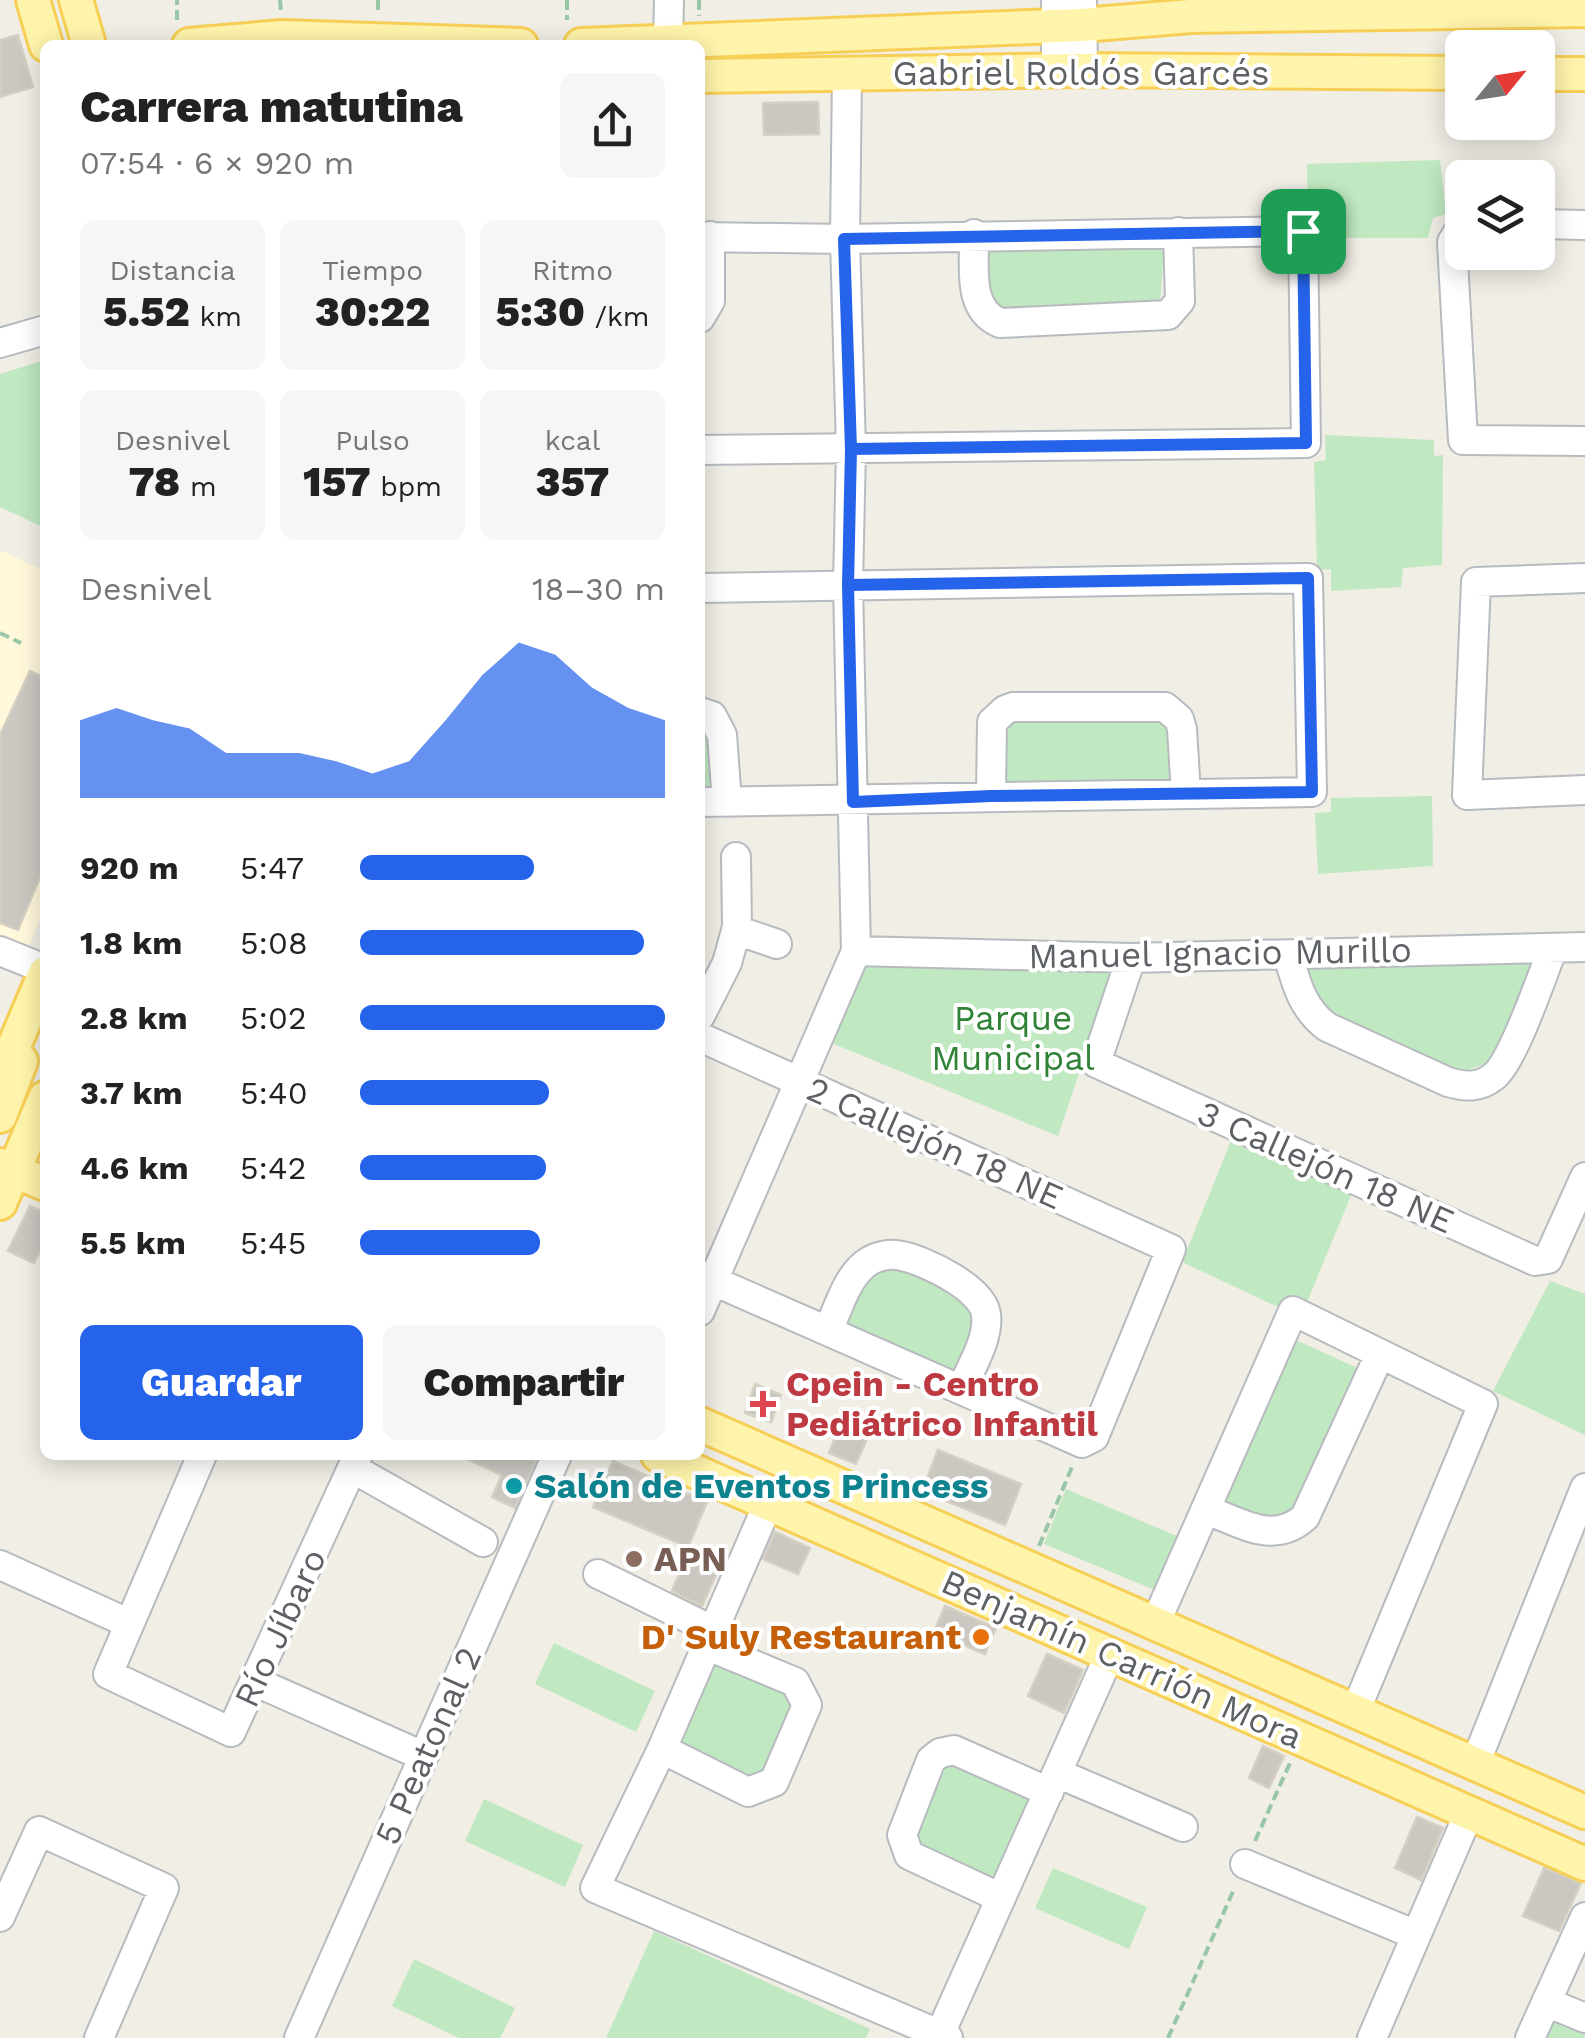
<!DOCTYPE html>
<html lang="es">
<head>
<meta charset="utf-8">
<style>
  :root { --surface:#fff; --page:#f6f6f6; --text:#222; --muted:#767676; --accent:#2563eb }
  body { margin:0; font-family:"Work Sans",sans-serif; background:var(--page); color:var(--text); height:100vh; display:flex; flex-direction:column; font-size:38px; white-space:nowrap }
  * { box-sizing:border-box; margin:0 }
  p { font-size:32px; color:var(--muted) }
  .icon { flex:none; width:55px; height:55px; fill:none; stroke:currentColor; stroke-width:2; stroke-linecap:round; stroke-linejoin:round }
  .map { position:relative; flex:1; overflow:hidden }
  .sheet { position:absolute; left:40px; top:40px; width:665px; height:1420px; display:flex; flex-direction:column; background:var(--surface); border-radius:15px; box-shadow:0 5px 25px #0003 }
  .sheet>* { flex:none }
  .needle { width:65px; rotate:60deg }
  .controls { position:absolute; left:1445px; top:30px; display:grid; gap:20px }
  .controls a { display:grid; place-items:center; width:110px; height:110px; border-radius:15px; background:var(--surface); box-shadow:0 5px 25px #0003; font-size:50px }
  .pin { position:absolute; display:grid; place-items:center; width:85px; height:85px; color:#fff; margin:-42px; border-radius:20px; box-shadow:0 5px 15px #0006 }
  .round { display:grid; place-items:center; flex:none; width:105px; height:105px; border-radius:15px; background:var(--page) }
  .head { display:flex; align-items:center; justify-content:space-between; height:170px; padding:0 40px }
  h1 { font-size:45px; font-weight:800; line-height:75px }
  .metrics { display:grid; grid-template-columns:repeat(3,1fr); gap:15px; height:170px; padding:10px 40px }
  .metrics div { display:grid; align-content:center; border-radius:15px; background:var(--page); text-align:center }
  .metrics b { font-size:42px; font-weight:800 }
  .metrics small { font-size:28px; font-weight:400 }
  .metrics p { font-size:28px }
  .chart { height:280px; padding:20px 40px }
  .chart p { display:flex; justify-content:space-between }
  .chart svg { width:100%; height:180px; margin-top:10px; fill:var(--accent); opacity:.7 }
  .action { display:flex; gap:20px; margin-top:auto; padding:20px 40px }
  .action a { flex:1; height:115px; border-radius:15px; background:var(--accent); color:#fff; font-size:40px; font-weight:800; line-height:115px; text-align:center }
  .action a+a { background:var(--page); color:var(--text) }
  ul { padding:0 40px; list-style:none; font-size:32px }
  li { display:grid; grid-template-columns:160px 120px 1fr; align-items:center; height:75px }
  li i { height:25px; border-radius:12px; background:var(--accent) }
  .map>svg:first-child { display:block }
  .commercial { fill:#fff8db }
  .green { fill:#c0e8c1 }
  .building { fill:#cbc8c2; stroke:#d5d0c3; stroke-width:2.5 }
  .lines { fill:none; stroke-linecap:round; stroke-linejoin:round }
  .minor-casing { stroke:#b7bbbf; stroke-width:32 }
  .major-casing { stroke:#f8cf56; stroke-width:38 }
  .path { stroke:#98c7a7; stroke-width:4; stroke-dasharray:10 5; stroke-linecap:butt }
  .minor { stroke:#fff; stroke-width:28 }
  .major { stroke:#fff4ab; stroke-width:32 }
  .route-casing { stroke:#fff; stroke-width:20 }
  .route { stroke:#2563eb; stroke-width:12 }
  .health-dot { fill:#e0444e; stroke:#fff; stroke-width:4 }
  .culture-dot { fill:#0f9aa8; stroke:#fff; stroke-width:4 }
  .education-dot { fill:#8d6e63; stroke:#fff; stroke-width:4 }
  .food-dot { fill:#e8710a; stroke:#fff; stroke-width:4 }
  .labels { text-anchor:middle; dominant-baseline:central; stroke-width:8; stroke-linejoin:round; paint-order:stroke }
  .street-label { font-size:35px; fill:#5d6166; stroke:#fff }
  .park-label { font-size:35px; fill:#308236; stroke:#fff }
  .health-label { font-size:35px; font-weight:bold; fill:#be3a42; stroke:#fff; text-anchor:start }
  .culture-label { font-size:35px; font-weight:bold; fill:#0d838f; stroke:#fff; text-anchor:start }
  .education-label { font-size:35px; font-weight:bold; fill:#785e54; stroke:#fff; text-anchor:start }
  .food-label { font-size:35px; font-weight:bold; fill:#c56008; stroke:#fff; text-anchor:end }
</style>
</head>
<body>
<div class="map">
<svg width="1585" height="2038" viewBox="0 0 1585 2038">
  <rect width="100%" height="100%" fill="#f0eee5"/>
  <path class="commercial" d="M0 550 45 571V907L27 952 0 939Z"/>
  <path class="green" d="M1440 160 1446 214 1433 218 1428 238H1325L1324 226 1308 214 1307 164Z
    M1165 241 1160 302 990 310 985 245Z
    M45 360V528L0 507V374Z
    M1325 435 1434 440V456L1443 455 1442 565 1403 568 1401 587 1331 591V569L1317 570 1314 462 1326 460Z
    M1012 718 1164 719 1172 731 1175 780 998 785 1003 721Z
    M700 721 708 727 717 788 700 789Z
    M1432 796 1433 866 1318 874 1315 813 1331 812V798Z
    M864 960 1114 968 1058 1136 829 1042Z
    M1535 961 1493 1061 1459 1073 1335 1019 1317 1002 1305 968Z
    M1231 1141 1352 1193 1305 1307 1285 1299 1278 1307 1182 1262Z
    M894 1261 961 1294 980 1321 959 1380 834 1328 856 1280Z
    M1550 1281 1585 1294V1435L1493 1391Z
    M1296 1340 1362 1370 1298 1507 1269 1523 1221 1504Z
    M1066 1489 1179 1537 1157 1591 1044 1544Z
    M554 1643 655 1691 636 1732 535 1684Z
    M716 1656 789 1686 800 1706 769 1775 747 1783 677 1747Z
    M956 1759 1031 1794 992 1882 918 1849 913 1832 939 1767Z
    M484 1799 583 1845 565 1887 465 1841Z
    M1053 1868 1147 1907 1129 1949 1035 1908Z
    M654 1931 870 2029 866 2038H606Z
    M414 1959 515 2008 500 2038H459L392 2006Z
    M1554 2014 1585 2027V2038H1543Z"/>
  <path class="building" d="M18 35 33 87 0 97V40Z
    M818 102 819 134 764 135 763 103Z
    M30 671 45 678V865L18 930 0 923V735Z
    M30 1206 45 1213V1240L34 1263 8 1251Z
    M755 1384 781 1395 771 1422 745 1413Z
    M845 1413 873 1425 856 1464 829 1453Z
    M938 1450 1021 1484 1005 1525 922 1491Z
    M459 1455H538L515 1508 492 1497 502 1475Z
    M613 1461 707 1502 688 1547 593 1507Z
    M775 1532 810 1548 798 1574 763 1559Z
    M689 1552 720 1566 702 1606 672 1591Z
    M945 1606 996 1628 985 1654 934 1632Z
    M1047 1654 1083 1670 1064 1713 1028 1696Z
    M1263 1746 1284 1756 1269 1788 1249 1778Z
    M1417 1817 1443 1828 1421 1880 1395 1868Z
    M1544 1868 1581 1883 1559 1931 1523 1916Z"/>
  <g class="lines">
    <defs>
      <path id="minor" d="M1056 0V72
        M1082 0 1083 70
        M668 42 669 0
        M1538 224 1585 225
        M1462 225 1452 242 1463 440 1585 441
        M974 234C975 265 966 309 1000 323L1168 315 1180 301 1178 232
        M700 237 845 239 1303 231 1306 443 700 450
        M700 318 710 301V236
        M0 343 45 330
        M1585 578 1476 582 1467 795 1585 790
        M700 588 1308 578 1312 792 700 802
        M700 712 712 716 722 735 727 802
        M991 796 992 722 1005 710 1013 707H1165L1179 719 1182 729 1186 794
        M736 930 777 944
        M0 951 45 969
        M856 951 1131 958 1585 947
        M1288 955C1296 983 1302 1008 1327 1027L1448 1082C1465 1087 1479 1088 1493 1077 1513 1063 1542 975 1553 948
        M1131 958 1096 1063 1535 1261 1548 1259 1585 1177
        M700 1016 727 963 737 927 736 857
        M700 1037 1171 1249 1094 1437 1082 1443 700 1275
        M700 1311 856 951 848 585 851 449 845 239 847 74
        M828 1331C838 1309 846 1279 865 1264 875 1256 890 1253 902 1256 926 1261 984 1289 986 1315 989 1339 971 1367 962 1388
        M202 1455 108 1674 231 1732 358 1455
        M352 1468 483 1542
        M768 1504 662 1749 595 1888 948 2038
        M1206 1510C1241 1522 1273 1546 1305 1517L1380 1354
        M0 1565 128 1623
        M598 1574 714 1631
        M1155 1624 1293 1311 1483 1404 1355 1712
        M256 1682 423 1756
        M662 1749 748 1792 774 1782 807 1705 795 1682 708 1646
        M1475 1764 1585 1488
        M1057 1773 1183 1827
        M1245 1864 1416 1935
        M1001 1898 909 1855 902 1835 931 1760 940 1753 954 1750 1049 1792
        M0 1917 39 1831 164 1888 99 2038
        M1546 2002 1585 2018
        M940 2034 1110 1654
        M299 2038 557 1455
        M1372 2038 1469 1813
        M1530 2038 1585 1917"/>
      <path id="major" d="M33 0 46 45
        M76 0 89 45
        M189 45 282 37 521 45
        M581 45 1082 25 1191 16 1585 10
        M1538 74H1585
        M700 76 1083 70 1462 73
        M0 1079 45 973
        M0 1116 21 1061
        M0 1165 45 1184
        M0 1203 45 1098
        M700 1424 1585 1812
        M658 1455 1585 1864"/>
    </defs>
    <use href="#minor" class="minor-casing"/>
    <use href="#major" class="major-casing"/>
    <path class="path" d="M280 0 281 13
      M378 0V13
      M567 0V20
      M699 0V16
      M177 20V0
      M0 633 21 643
      M1039 1546 1072 1467
      M1255 1841 1290 1763
      M1168 2038 1235 1887"/>
    <use href="#minor" class="minor"/>
    <use href="#major" class="major"/>
  </g>
  <g class="lines">
    <defs>
      <path id="route" d="M1303 231 1306 443 851 449 848 585 853 802 991 796 1312 792 1308 578 848 585 851 449 844 239 1303 231"/>
    </defs>
    <use href="#route" class="route-casing"/>
    <use href="#route" class="route"/>
  </g>
  <path class="health-dot" d="M758 1389h10v10h10v10h-10v10h-10v-10h-10v-10h10z"/>
  <circle class="culture-dot" cx="514" cy="1486" r="10"/>
  <circle class="education-dot" cx="634" cy="1559" r="10"/>
  <circle class="food-dot" cx="981" cy="1637" r="10"/>
  <g class="labels">
    <g class="street-label">
      <text x="1081" y="73">Gabriel Roldós Garcés</text>
      <text transform="translate(1220 953) rotate(-1)">Manuel Ignacio Murillo</text>
      <text transform="translate(935 1143) rotate(24)">2 Callejón 18 NE</text>
      <text transform="translate(1326 1167) rotate(24)">3 Callejón 18 NE</text>
      <text transform="translate(280 1628) rotate(-65)">Río Jíbaro</text>
      <text transform="translate(1122 1659) rotate(24)">Benjamín Carrión Mora</text>
      <text transform="translate(428 1746) rotate(-66)">5 Peatonal 2</text>
    </g>
    <g class="park-label">
      <text x="1013" y="1018">Parque<tspan x="1013" dy="40">Municipal</tspan></text>
    </g>
    <g class="health-label">
      <text x="786" y="1384">Cpein - Centro<tspan x="786" dy="40">Pediátrico Infantil</tspan></text>
    </g>
    <g class="culture-label">
      <text x="534" y="1486">Salón de Eventos Princess</text>
    </g>
    <g class="education-label">
      <text x="654" y="1559">APN</text>
    </g>
    <g class="food-label">
      <text x="961" y="1637">D' Suly Restaurant</text>
    </g>
  </g>
</svg>
<div class="controls">
<a><svg class="needle" viewBox="-14 -14 28 28"><path d="M0-13l5 13h-10z" fill="#e53935"/><path d="M0 13l5-13h-10z" fill="#767676"/></svg></a>
<a><svg class="icon" aria-label="layers" viewBox="0 0 24 24"><path d="M12 4l9 5-9 5-9-5zM3 14l9 5 9-5"/></svg></a>
</div>
<div class="pin" style="left:1303px;top:231px;background:#1e9e55"><svg class="icon" aria-label="arrive" viewBox="0 0 24 24"><path d="M6 21V4h12l-3 4 3 4H6"/></svg></div>
<section class="sheet">
<div class="head"><div><h1>Carrera matutina</h1><p>07:54 · 6 × 920 m</p></div><a class="round"><svg class="icon" aria-label="share" viewBox="0 0 24 24"><path d="M12 15V3M7 8l5-5 5 5M5 13v7h14v-7"/></svg></a></div>
<div class="metrics">
<div><p>Distancia</p><b>5.52<small> km</small></b></div>
<div><p>Tiempo</p><b>30:22</b></div>
<div><p>Ritmo</p><b>5:30<small> /km</small></b></div>
</div>
<div class="metrics">
<div><p>Desnivel</p><b>78<small> m</small></b></div>
<div><p>Pulso</p><b>157<small> bpm</small></b></div>
<div><p>kcal</p><b>357</b></div>
</div>
<div class="chart"><p><span>Desnivel</span>18–30 m</p>
<svg viewBox="0 0 160 44" preserveAspectRatio="none"><path d="M0 44V25L10 22L20 25L30 27L40 33L50 33L60 33L70 35L80 38L90 35L100 25L110 14L120 6L130 9L140 17L150 22L160 25V44z"/></svg>
</div>
<ul>
<li><b>920 m</b>5:47<i style="width:57%"></i></li>
<li><b>1.8 km</b>5:08<i style="width:93%"></i></li>
<li><b>2.8 km</b>5:02<i style="width:100%"></i></li>
<li><b>3.7 km</b>5:40<i style="width:62%"></i></li>
<li><b>4.6 km</b>5:42<i style="width:61%"></i></li>
<li><b>5.5 km</b>5:45<i style="width:59%"></i></li>
</ul>
<div class="action"><a>Guardar</a><a>Compartir</a></div>
</section>
</div>
</body>
</html>
